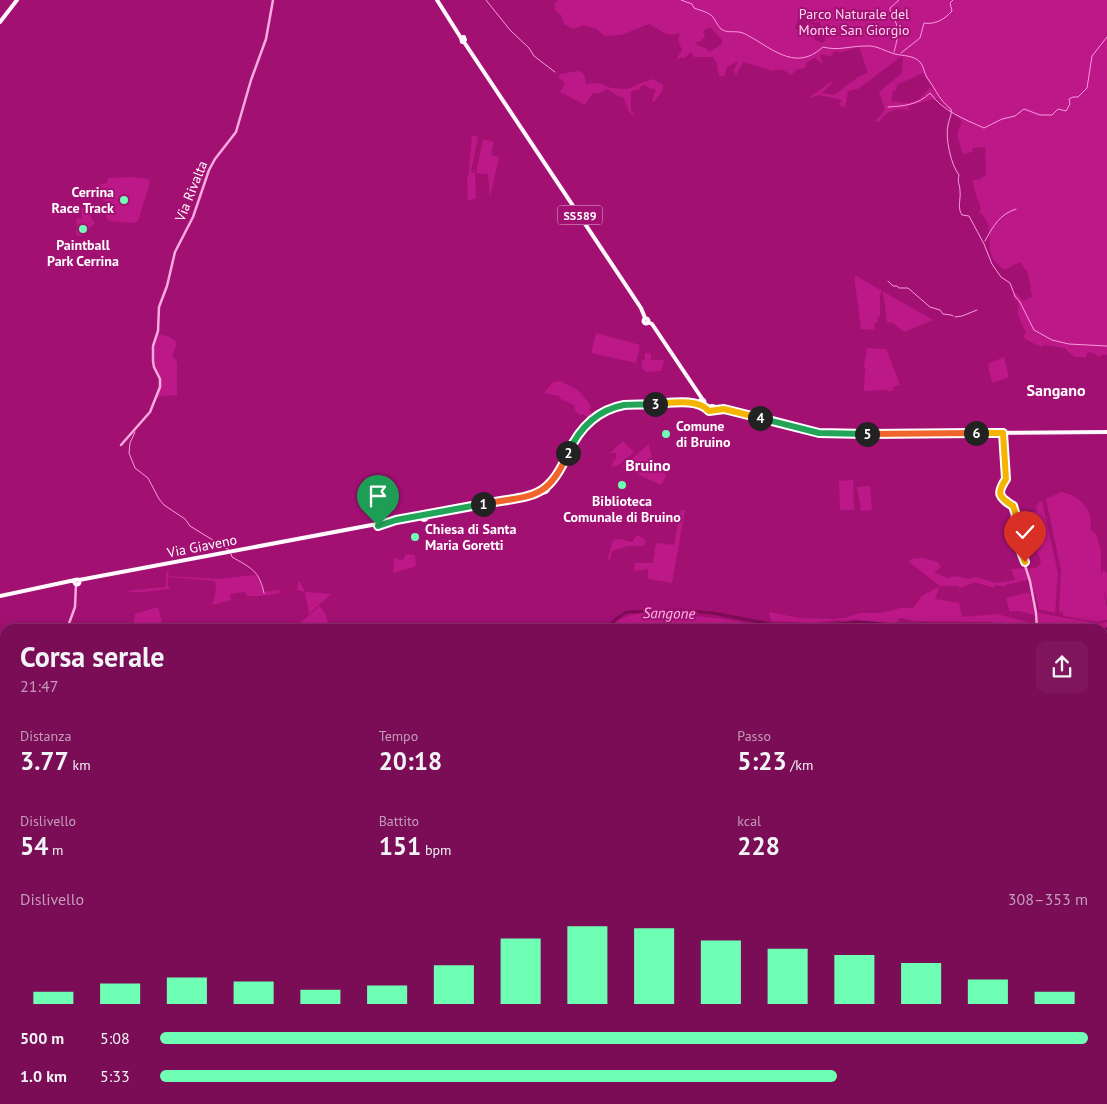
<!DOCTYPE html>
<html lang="it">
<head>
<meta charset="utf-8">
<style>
  :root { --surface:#7a0d56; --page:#7f165c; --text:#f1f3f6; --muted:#c49cb9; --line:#8b2d6c; --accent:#6fffb4 }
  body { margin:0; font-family:"PT Sans",sans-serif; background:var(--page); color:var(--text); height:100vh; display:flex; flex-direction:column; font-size:19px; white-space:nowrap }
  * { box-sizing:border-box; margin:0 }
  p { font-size:16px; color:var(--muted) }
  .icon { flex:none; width:28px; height:28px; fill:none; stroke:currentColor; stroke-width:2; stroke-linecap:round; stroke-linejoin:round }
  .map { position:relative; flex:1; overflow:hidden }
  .drawer { position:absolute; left:0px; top:624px; width:1108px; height:481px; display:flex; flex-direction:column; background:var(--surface); border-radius:15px 15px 0 0; box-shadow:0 2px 12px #0003,0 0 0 1px var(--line) }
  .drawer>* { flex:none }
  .pin { position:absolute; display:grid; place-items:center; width:42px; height:42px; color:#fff; margin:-51px -21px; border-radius:50% 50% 50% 0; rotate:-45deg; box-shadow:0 0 5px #0007 }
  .pin .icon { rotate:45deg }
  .km { position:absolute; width:25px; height:25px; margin:-12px; border-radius:50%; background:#222; color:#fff; font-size:14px; line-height:25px; text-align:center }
  .round { display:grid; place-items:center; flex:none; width:52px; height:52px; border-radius:10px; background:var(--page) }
  .headline { display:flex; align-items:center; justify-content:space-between; height:85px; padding:0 20px }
  h1 { font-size:28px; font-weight:700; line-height:38px }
  .metrics { display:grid; grid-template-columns:repeat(3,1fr); gap:8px; height:85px; padding:5px 20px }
  .metrics div { display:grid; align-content:center }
  .metrics b { font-size:25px; font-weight:700 }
  .metrics small { font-size:14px; font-weight:400 }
  .metrics p { font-size:14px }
  .chart { height:140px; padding:10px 20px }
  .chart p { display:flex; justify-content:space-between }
  .chart svg { width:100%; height:90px; margin-top:5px; stroke:var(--accent); stroke-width:6 }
  ul { padding:0 20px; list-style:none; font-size:16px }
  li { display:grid; grid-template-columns:80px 60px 1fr; align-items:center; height:38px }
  li i { height:12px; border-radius:6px; background:var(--accent) }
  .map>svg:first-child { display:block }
  .green { fill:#bd1888; fill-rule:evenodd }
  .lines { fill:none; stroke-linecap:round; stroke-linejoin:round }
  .stream { stroke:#f99cdd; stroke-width:1 }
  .river { stroke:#7e0a56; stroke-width:3 }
  .minor { stroke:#f6aade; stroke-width:2.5 }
  .major { stroke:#fff9fd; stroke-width:4 }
  .split-1-casing { stroke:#fff; stroke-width:10 }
  .split-2-casing { stroke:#fff; stroke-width:10 }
  .split-3-casing { stroke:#fff; stroke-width:10 }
  .split-4-casing { stroke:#fff; stroke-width:10 }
  .split-5-casing { stroke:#fff; stroke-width:10 }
  .split-6-casing { stroke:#fff; stroke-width:10 }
  .split-7-casing { stroke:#fff; stroke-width:10 }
  .split-8-casing { stroke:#fff; stroke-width:10 }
  .split-1 { stroke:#22a559; stroke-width:6 }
  .split-2 { stroke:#f0652b; stroke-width:6 }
  .split-3 { stroke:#22a559; stroke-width:6 }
  .split-4 { stroke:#f5b400; stroke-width:6 }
  .split-5 { stroke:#22a559; stroke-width:6 }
  .split-6 { stroke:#f0652b; stroke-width:6 }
  .split-7 { stroke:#f5b400; stroke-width:6 }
  .split-8 { stroke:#f5b400; stroke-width:6 }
  .poi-dot { fill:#6fffb4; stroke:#a21172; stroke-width:2 }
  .labels { text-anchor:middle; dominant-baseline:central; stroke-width:4; stroke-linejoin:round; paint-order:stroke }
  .shield { fill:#a21172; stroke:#e3b8d5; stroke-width:1 }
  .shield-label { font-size:12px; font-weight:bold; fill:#fff }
  .park-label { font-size:14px; fill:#fed4f1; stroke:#a21172 }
  .street-label { font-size:14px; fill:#fff; stroke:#a21172 }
  .poi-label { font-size:14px; font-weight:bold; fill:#fff; stroke:#a21172 }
  .water-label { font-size:15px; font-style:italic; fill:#fcb7e6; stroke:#a21172 }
  .quarter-label { font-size:16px; font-weight:bold; fill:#fff; stroke:#a21172 }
</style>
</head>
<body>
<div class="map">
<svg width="1107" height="1104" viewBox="0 0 1107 1104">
  <rect width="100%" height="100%" fill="#a21172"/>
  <path class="green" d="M559 0H1107V355L1103 354 1100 357 1090 352 1087 353 1086 357H1074L1065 348 1044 345 1041 347 1025 339 1024 336 1026 333 1018 315V303L1012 296 1016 293 1023 301 1032 297 1028 273 1020 262 1004 270C977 251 1001 229 979 212L981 209 974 189 973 180 980 179 986 175 985 147 973 148 972 152 963 154 957 135 962 122C955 113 943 106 937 98L908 106 910 111C896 106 887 111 879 122H875L885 109 879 92 902 73 903 55 858 89 848 91 845 107 839 105 842 100 819 95 808 98 832 81V83L822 93 834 95 858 77 868 73 859 47 842 52 834 51 831 57 820 54 823 64 815 58 807 62 805 68 796 70 791 75C785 70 780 68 773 71L743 62 736 75 734 71 738 61 727 67 724 76H719L717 64 713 57H694L691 52 685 58 682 57 676 60 682 50 678 40 680 34 678 33C667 38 659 29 649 24L621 35 605 36 596 29 583 25 574 29 564 24 561 15 555 10V3ZM801 9 811 15 814 23 820 22 825 40 823 43 815 40 814 25 806 22V34H801L795 28ZM710 27 722 40V44L709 52 706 48 698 46 696 42H700L705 36 703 31ZM923 73 934 92 930 87C919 103 911 105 891 101L893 91H896L897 85Z
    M579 71 584 74 586 84 599 83 611 88 627 89 652 79 663 85 662 91 654 102 652 101 656 89 649 88 645 85 641 86 639 90 631 91V111L634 113 633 116 628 110 624 98 618 96 607 89 599 93H593L585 105 560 92 565 83 558 77 560 74Z
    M472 135 478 137 471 172 475 173 476 199 468 200 467 179 469 172Z
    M483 139 494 142 491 155 499 157 490 197 488 174 476 173Z
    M132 177 148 179 150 183 138 221 133 223 109 221C104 216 105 209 108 204L102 199 101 187H98V185L107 183 108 178Z
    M89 207 91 218 95 223 82 236 76 235 77 218 82 219 81 208Z
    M855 275 882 291 880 295V316L877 317 878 322 874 323 875 330 861 329 855 282Z
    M883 292H884L933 320 904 332 893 323 887 322Z
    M596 333 640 345 636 363 591 353Z
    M159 334 170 337 177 343 172 356 177 362V395L160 396 156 399 161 385C155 368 150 351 159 334Z
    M867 348 886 349 900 385 893 387V390L889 392 888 390 864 391 865 371 866 369 864 367Z
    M645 353 651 354V360H664L661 371 645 372 644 369H642V360H645Z
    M1004 357 1009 377 992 383 988 364Z
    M561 381 579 391 591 406 589 411 595 414 588 420 584 414 580 415 574 410 575 406 559 398 560 396 544 393 553 382Z
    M623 441 634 452 619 465 611 467 614 460 616 459V453H611L609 454Z
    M649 444C650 454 652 463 662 467L666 476 661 485 622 467Z
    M853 480 854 510H840L839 481Z
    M870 486 872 510 861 511 857 487Z
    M1061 492C1080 496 1095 510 1090 530L1097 535 1101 552V575L1103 570 1107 573V601L1103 585 1107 608V620L1097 622 1063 616V613L1059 611 1061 570 1046 499Z
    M1042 501 1058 573 1055 613 1039 609 1029 569 1038 567 1041 562 1028 522 1033 512 1037 511 1036 506 1038 505 1039 502Z
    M681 510H685L672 583 648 579V569L634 571 635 563H653L656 543 674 545Z
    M637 535 646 540 644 546H628L612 551 610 559 607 560 613 540 619 539 632 542Z
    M406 554 415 555 416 566 393 573 394 558 403 560Z
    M923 558 938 562 941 567 934 572 948 578 957 576 968 579 975 577 996 583 1015 580 1011 569 1025 568 1028 580 1005 585 1006 587 995 585 994 588 974 582 960 588 958 586H940L935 599 959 603 962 617 997 614 1035 624V629L991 622 915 621 900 618 897 622 881 626 866 623 856 619 845 621 839 620 814 623 771 621 769 612 800 618 833 619 845 618 860 613H881L901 608H913L922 596 940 586 909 562 911 559Z
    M166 572H169L168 576 217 579 255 575 260 579 263 592 279 590 280 593 262 596H247L245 592 230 594 231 600 212 605C215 596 217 590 215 581L168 577V585L170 589C157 590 137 594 126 591L166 587Z
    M298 582H300L305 592 331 594 309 614 305 592 297 590Z
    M1026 593H1030L1035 615C1025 613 1019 609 1010 612L1006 598Z
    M320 606 325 613 328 623 304 629 299 628 297 625Z
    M158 607 162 622 133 626 135 614Z
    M653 613 718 618 781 629H609C621 614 635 614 653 613Z
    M1038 613 1100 624 1107 622V723L1103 724 1102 629H1038Z
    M1107 974V1063L1103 1065 1102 976Z
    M352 1100H494L490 1104H352L355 1101Z"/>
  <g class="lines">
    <path class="stream" d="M486 0 510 30 529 48 534 56 555 72
      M681 0 692 4 694 8C699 10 708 12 712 16 715 19 717 25 721 29 728 34 735 30 743 33 769 45 794 74 823 47 838 51 850 46 865 46 877 45 884 51 895 54 903 56 913 55 920 62 924 66 924 74 928 79 937 91 939 100 951 109 952 115 949 119 948 125 945 138 951 165 959 175 957 182 960 185 960 191 961 199 957 208 962 215L969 216 984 244 992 264 1001 277 1010 283 1015 296 1020 302 1034 330 1052 340 1069 344 1107 346
      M894 52C896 44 900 32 896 23 894 17 890 16 890 8L899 0
      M901 53 920 38 924 23C935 25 945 19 952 11L950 3 953 0
      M888 107C904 106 918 105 930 93 943 111 964 119 984 128L1002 119 1015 116 1024 109 1040 115H1052L1058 109 1066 111 1070 104 1069 99 1073 97H1078L1087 88 1092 56 1107 37
      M985 241C993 226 1000 214 1016 209
      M888 281 893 286H897L899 288H908L930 307 940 310 943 314 951 315 953 316
      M955 317 962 316 977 310
      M135 432 130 443 129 453 135 468 148 478 159 499 164 505 185 519 190 526 229 550
      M231 554 232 557C251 568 259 570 264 593
      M1102 637 1107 636
      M1102 698 1107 697
      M703 1100 708 1104
      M148 1104 150 1101 154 1100
      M396 1104 401 1100
      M483 1104 484 1100
      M627 1104 637 1100"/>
    <path class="river" d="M606 629 617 618 627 612 679 610 713 613 775 625 802 627 860 622 918 627 977 625 1005 629
      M1102 630 1107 629
      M0 879 5 877"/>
    <path class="minor" d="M1003 433 1006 479 1000 489V494L1014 507 1016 514 1013 528 1030 581 1036 613 1037 629
      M121 445 150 412 160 387V379L154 367 153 361V346L158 331 159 307 167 286 175 252 193 217 209 170 215 159 236 132 251 80 266 39 273 0
      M67 629 75 607 76 584
      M1102 743H1107
      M0 947 5 948
      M731 1104 734 1100"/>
    <path class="major" d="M437 0 461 38
      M0 22 17 0
      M461 38 464 37 465 40 462 42Z
      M464 42 641 308 645 318
      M643.5 321a2.5 2.5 0 1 1 5 0a2.5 2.5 0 1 1-5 0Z
      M648 322 652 324 703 400
      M699.5 402a2.5 2.5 0 1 1 5 0a2.5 2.5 0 1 1-5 0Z
      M678 403 700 404
      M712 406 826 434 1107 432
      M604 411H606L607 413 604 414Z
      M606 411 631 404 678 403 673 404
      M709 411 708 407 712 406
      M565 461C574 439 584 425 604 412
      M548 488 558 475 564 463
      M421 517a3 3 0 1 1 6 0a3 3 0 1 1-6 0Z
      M427 515 546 492 548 490 547 488 544 489 545 492
      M378 522 382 523 381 526H378Z
      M381 523 422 515
      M74.5 582a2.5 2.5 0 1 1 5 0a2.5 2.5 0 1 1-5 0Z
      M79 580 377 524
      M0 596 75 580"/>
  </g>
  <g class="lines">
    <defs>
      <path id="split-1" d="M378 526 396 520 483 504"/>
      <path id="split-2" d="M483 504C531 495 548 501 568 453"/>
      <path id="split-3" d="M568 453C579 429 597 410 624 405 635 404 645 405 655 404"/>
      <path id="split-4" d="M655 404C671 403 698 398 709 411L724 409 760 418"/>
      <path id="split-5" d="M760 418 819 433 867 434"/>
      <path id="split-6" d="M867 434 976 433"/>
      <path id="split-7" d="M976 433H1003L1006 479C996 494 999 497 1013 506"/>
      <path id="split-8" d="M1013 506 1016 515 1013 530 1025 562"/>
    </defs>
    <use href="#split-1" class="split-1-casing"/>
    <use href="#split-2" class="split-2-casing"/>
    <use href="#split-3" class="split-3-casing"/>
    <use href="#split-4" class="split-4-casing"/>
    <use href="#split-5" class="split-5-casing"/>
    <use href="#split-6" class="split-6-casing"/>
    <use href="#split-7" class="split-7-casing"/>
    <use href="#split-8" class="split-8-casing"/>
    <use href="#split-1" class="split-1"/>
    <use href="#split-2" class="split-2"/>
    <use href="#split-3" class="split-3"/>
    <use href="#split-4" class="split-4"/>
    <use href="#split-5" class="split-5"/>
    <use href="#split-6" class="split-6"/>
    <use href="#split-7" class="split-7"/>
    <use href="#split-8" class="split-8"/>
  </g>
  <g class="poi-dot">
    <circle cx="124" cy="200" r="5"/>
    <circle cx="83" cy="229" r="5"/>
    <circle cx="666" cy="434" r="5"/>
    <circle cx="622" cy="485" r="5"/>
    <circle cx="415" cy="537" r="5"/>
  </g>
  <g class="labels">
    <rect class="shield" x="557.5" y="205.5" width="45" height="19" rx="4"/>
    <g class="shield-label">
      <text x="580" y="215">SS589</text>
    </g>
    <g class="park-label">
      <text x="854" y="14">Parco Naturale del<tspan x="854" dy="16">Monte San Giorgio</tspan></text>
    </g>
    <g class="street-label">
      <text transform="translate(191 191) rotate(-68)">Via Rivalta</text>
      <text transform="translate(202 546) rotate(-11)">Via Giaveno</text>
    </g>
    <g class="poi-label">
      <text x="114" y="192" text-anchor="end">Cerrina<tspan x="114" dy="16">Race Track</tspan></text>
      <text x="83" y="245">Paintball<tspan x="83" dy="16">Park Cerrina</tspan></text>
      <text x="676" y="426" text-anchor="start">Comune<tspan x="676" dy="16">di Bruino</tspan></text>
      <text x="622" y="501">Biblioteca<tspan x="622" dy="16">Comunale di Bruino</tspan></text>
      <text x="425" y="529" text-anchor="start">Chiesa di Santa<tspan x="425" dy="16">Maria Goretti</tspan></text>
    </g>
    <g class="water-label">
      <text transform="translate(669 613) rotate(1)">Sangone</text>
    </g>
    <g class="quarter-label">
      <text x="1056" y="390">Sangano</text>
      <text x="648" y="465">Bruino</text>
    </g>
  </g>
</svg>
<div class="pin" style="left:378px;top:526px;background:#1e9e55"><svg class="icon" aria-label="arrive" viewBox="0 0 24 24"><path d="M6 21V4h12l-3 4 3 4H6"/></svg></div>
<div class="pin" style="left:1025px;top:562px;background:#d93025"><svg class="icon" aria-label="check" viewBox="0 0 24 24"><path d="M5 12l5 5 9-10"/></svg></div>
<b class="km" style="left:483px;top:504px">1</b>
<b class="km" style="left:568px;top:453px">2</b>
<b class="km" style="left:655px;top:404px">3</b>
<b class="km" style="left:760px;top:418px">4</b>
<b class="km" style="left:867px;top:434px">5</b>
<b class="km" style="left:976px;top:433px">6</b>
<section class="drawer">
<div class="headline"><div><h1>Corsa serale</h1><p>21:47</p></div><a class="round"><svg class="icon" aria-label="share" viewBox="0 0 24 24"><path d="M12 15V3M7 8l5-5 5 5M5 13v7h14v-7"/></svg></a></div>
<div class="metrics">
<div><p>Distanza</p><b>3.77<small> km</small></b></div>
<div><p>Tempo</p><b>20:18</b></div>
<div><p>Passo</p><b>5:23<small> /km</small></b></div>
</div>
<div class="metrics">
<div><p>Dislivello</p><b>54<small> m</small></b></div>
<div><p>Battito</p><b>151<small> bpm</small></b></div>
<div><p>kcal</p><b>228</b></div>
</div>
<div class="chart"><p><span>Dislivello</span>308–353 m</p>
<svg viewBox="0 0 160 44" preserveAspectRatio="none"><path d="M5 44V38M15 44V34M25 44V31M35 44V33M45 44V37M55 44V35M65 44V25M75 44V12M85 44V6M95 44V7M105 44V13M115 44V17M125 44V20M135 44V24M145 44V32M155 44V38"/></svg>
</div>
<ul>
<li><b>500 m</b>5:08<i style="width:100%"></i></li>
<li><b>1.0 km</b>5:33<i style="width:73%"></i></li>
</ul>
</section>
</div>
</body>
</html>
